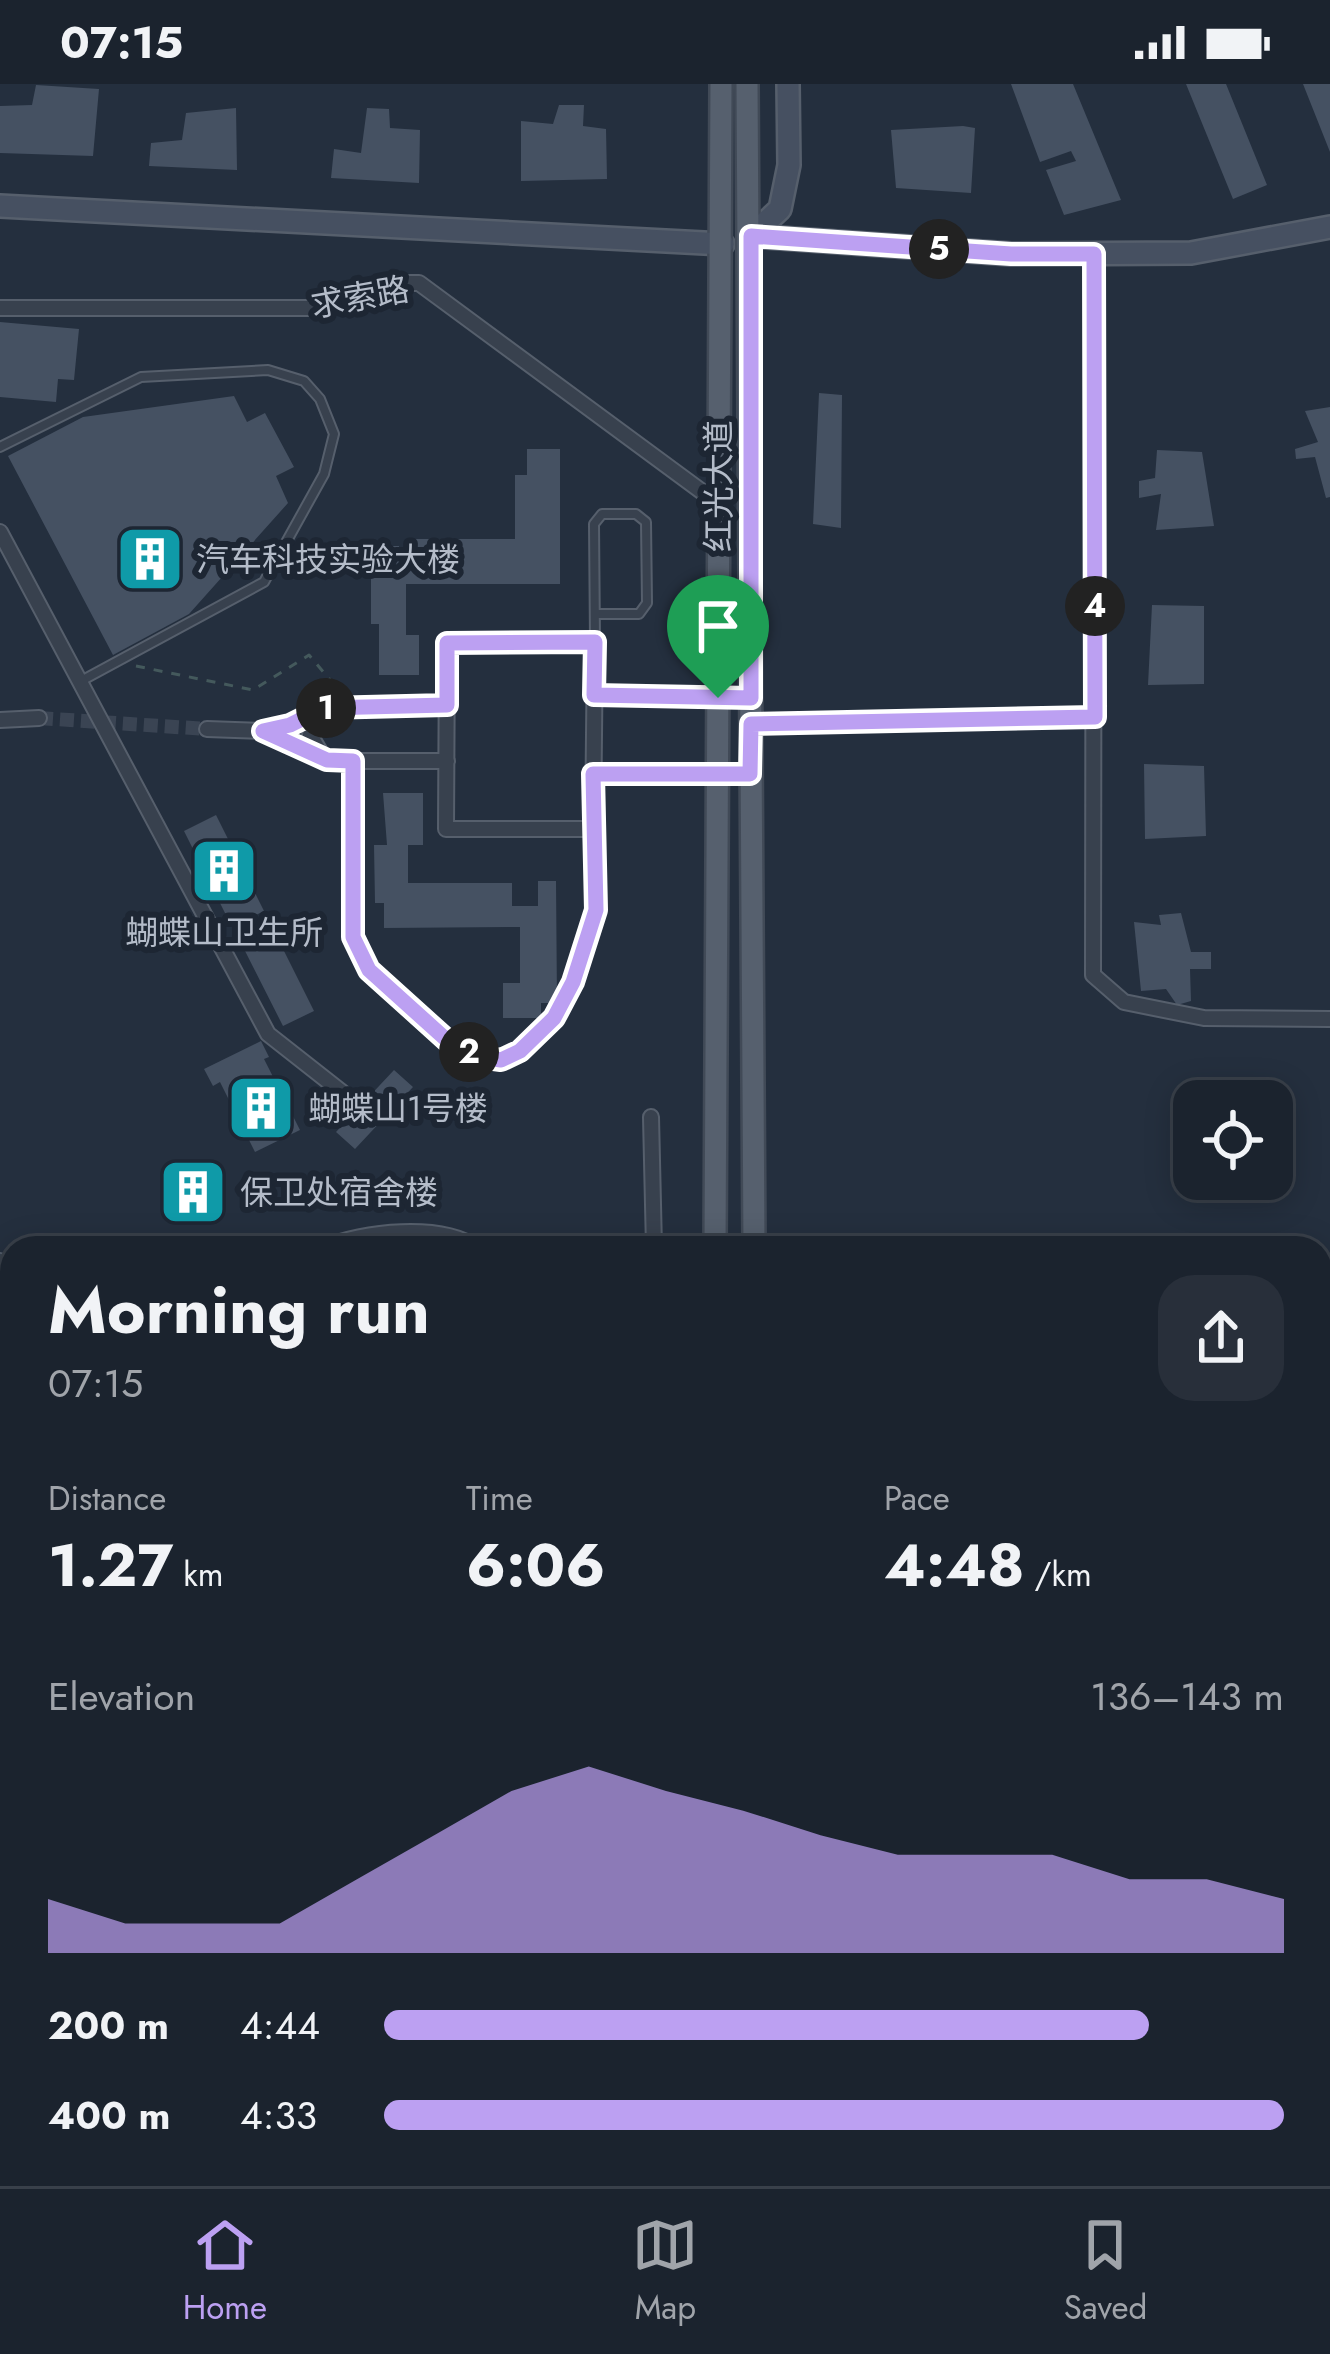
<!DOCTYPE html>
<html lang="en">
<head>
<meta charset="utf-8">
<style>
  :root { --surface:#1b232e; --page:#282f3a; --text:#f1f3f6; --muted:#a0a4aa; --line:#39404a; --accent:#bca0f2 }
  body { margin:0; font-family:Jost,"Noto Sans SC",sans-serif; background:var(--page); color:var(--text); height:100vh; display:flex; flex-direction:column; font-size:45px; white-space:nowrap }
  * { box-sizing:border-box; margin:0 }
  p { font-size:39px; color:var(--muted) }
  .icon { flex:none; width:66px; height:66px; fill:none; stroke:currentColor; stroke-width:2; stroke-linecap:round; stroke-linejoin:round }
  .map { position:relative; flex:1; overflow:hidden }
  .drawer { position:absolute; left:0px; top:1152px; width:1332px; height:951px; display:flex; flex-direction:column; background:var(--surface); border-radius:36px 36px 0 0; box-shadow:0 6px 30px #0003,0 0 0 3px var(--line) }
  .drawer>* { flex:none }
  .controls { position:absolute; left:1173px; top:996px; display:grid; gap:24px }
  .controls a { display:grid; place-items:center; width:120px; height:120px; border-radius:24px; background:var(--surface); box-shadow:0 6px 30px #0003,0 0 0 3px var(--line); font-size:60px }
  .pin { position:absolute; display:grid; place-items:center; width:102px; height:102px; color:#fff; margin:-123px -51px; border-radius:50% 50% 50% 0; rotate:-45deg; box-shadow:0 0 12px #0007 }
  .pin .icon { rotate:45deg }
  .km { position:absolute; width:60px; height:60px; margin:-30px; border-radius:50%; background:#222; color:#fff; font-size:33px; line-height:60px; text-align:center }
  .round { display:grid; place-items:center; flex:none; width:126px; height:126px; border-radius:36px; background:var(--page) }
  .overview { display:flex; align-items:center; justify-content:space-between; height:204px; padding:0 48px }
  h1 { font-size:66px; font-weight:700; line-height:90px }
  .figures { display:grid; grid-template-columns:repeat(3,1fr); gap:18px; height:204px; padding:12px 48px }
  .figures div { display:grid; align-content:center }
  .figures b { font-size:60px; font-weight:700 }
  .figures small { font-size:33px; font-weight:400 }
  .figures p { font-size:33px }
  .chart { height:336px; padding:24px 48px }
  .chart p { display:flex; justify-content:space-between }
  .chart svg { width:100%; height:216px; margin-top:12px; fill:var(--accent); opacity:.7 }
  ul { padding:0 48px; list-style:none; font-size:39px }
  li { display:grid; grid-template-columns:192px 144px 1fr; align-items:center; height:90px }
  li i { height:30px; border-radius:15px; background:var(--accent) }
  .status { display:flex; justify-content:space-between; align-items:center; height:84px; padding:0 60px; background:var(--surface); direction:ltr }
  .status svg { height:33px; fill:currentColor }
  .tab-bar { display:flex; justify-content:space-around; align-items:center; height:168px; border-top:3px solid var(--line); background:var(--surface); font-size:33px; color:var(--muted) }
  .tab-bar a { display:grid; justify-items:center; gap:6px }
  .tab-bar .selected { color:var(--accent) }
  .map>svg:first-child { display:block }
  .green { fill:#263c3f }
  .building { fill:#455162 }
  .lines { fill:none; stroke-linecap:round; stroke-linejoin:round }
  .street-tunnel { stroke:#3a4453; stroke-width:14; stroke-dasharray:14 7; stroke-linecap:butt }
  .lane-casing { stroke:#565f6c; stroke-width:12 }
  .street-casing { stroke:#565f6c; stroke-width:18 }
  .secondary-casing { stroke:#565f6c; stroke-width:26 }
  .primary-casing { stroke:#414a57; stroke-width:26 }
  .path { stroke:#44595c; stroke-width:3; stroke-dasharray:9 9; stroke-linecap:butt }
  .lane { stroke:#38414e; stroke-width:8 }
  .street { stroke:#38414e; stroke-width:14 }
  .secondary { stroke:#465061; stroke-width:21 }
  .primary { stroke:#56606e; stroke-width:21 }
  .route-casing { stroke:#fff; stroke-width:24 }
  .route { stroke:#bca0f2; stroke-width:15 }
  .labels { text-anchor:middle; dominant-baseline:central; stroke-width:12; stroke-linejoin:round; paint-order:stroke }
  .street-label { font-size:33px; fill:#b4bcc9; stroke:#1d2633 }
  .poi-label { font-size:33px; fill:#b4bcc9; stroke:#1d2633; text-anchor:start }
</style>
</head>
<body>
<div class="status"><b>07:15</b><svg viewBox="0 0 49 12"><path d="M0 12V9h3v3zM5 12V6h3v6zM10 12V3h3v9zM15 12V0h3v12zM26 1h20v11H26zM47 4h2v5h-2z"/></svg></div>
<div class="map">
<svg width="1330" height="2102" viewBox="0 0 1330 2102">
  <rect width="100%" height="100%" fill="#242f3e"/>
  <path class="green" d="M0 2013 12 2037V2091H36L12 2102H0Z"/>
  <path class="building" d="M1011 0H1073L1121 116 1064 131 1046 86 1076 77 1071 67 1040 78Z
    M1186 0H1226L1267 101 1233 115Z
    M1303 0H1330V68Z
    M36 1 99 5 93 72 0 69V22L32 21Z
    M559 21H584L583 42 606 45 607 95 521 97V37L553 40Z
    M236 24 237 86 149 82 151 59 182 56 186 29Z
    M367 24 389 25 390 44 420 46 419 99 331 94 334 65 361 69Z
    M963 42 975 44 971 109 896 104 891 46Z
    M0 238 79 245 74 296 58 295 56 318 0 313Z
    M819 309 842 311 841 444 813 440Z
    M234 312 247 338 265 329 294 383 276 392 288 419 189 530 113 571 8 372 83 333Z
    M1330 323V413L1326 414 1315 373 1296 375 1295 365 1318 358 1305 327Z
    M527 365H560V500H406V551H419V591H379V540H371V480L379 479V462H399L400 474H411V455H515V391H527Z
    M1157 366 1202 368 1214 442 1156 446 1161 410 1139 414V397L1155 394Z
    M1152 521 1204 522V600L1148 601Z
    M1144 680 1204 682 1206 752 1145 755Z
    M383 709H423V761H408V799H512V822H538V797H556L557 919H541V934H503V899H520V843L384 844V819H375L374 761H387Z
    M216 731 264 827 232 843 184 747Z
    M1181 829 1191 868H1211V885H1190L1191 917 1177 921 1166 905 1141 907 1134 838 1161 841 1159 831Z
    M274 847 314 927 283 942 243 863Z
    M261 957 269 973 264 975 300 1046 255 1068 220 998 213 1002 204 985Z
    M394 986 413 1003 355 1065 336 1048Z
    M212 1083 224 1101 175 1133 163 1115Z
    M0 1193 12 1219V1255L0 1260Z
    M12 1348V1476L6 1481 0 1474V1353Z
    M1320 1500H1330V1555L1320 1554Z
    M1320 1606 1330 1607V1647L1320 1646Z
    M1330 1703V1744H1320V1704Z
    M0 1896 12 1950 0 1952Z
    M1330 1897V1945L1320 1946V1899Z"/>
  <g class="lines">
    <path class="street-tunnel" d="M39 634 207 645"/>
    <defs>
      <path id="lane" d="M0 363 141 293 268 286 304 297 320 315 334 350 324 390 264 498 81 597
        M595 530H639L647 519 646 438 636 430H602L594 440 595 557
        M353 678V853L369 886 450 959 479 973 501 976 520 967 554 933 573 898 596 826 593 747
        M0 1174 12 1202
        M0 1518 12 1534
        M0 1617 12 1594"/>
      <path id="street" d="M1094 170 1093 891 1124 918 1204 934 1330 935
        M0 224H322L400 199H419L720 421
        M0 448 268 950 343 1009
        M595 558 593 745H446L447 559Z
        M594 611 750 614
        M321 628 310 651 322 671
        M0 636 39 634
        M751 640 1095 633
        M207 645 263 647
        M447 677H327L263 647 290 641 324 624 447 621
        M594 690H750
        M651 1033 654 1164
        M324 1164C362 1147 442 1139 476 1164
        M0 1309 12 1307
        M1320 2002 1330 2001"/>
      <path id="secondary" d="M0 122 723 160
        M751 152 1011 170 1191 169 1330 143
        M751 152 780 125 789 81 788 0
        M1320 1463H1330
        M1320 2081 1330 2079
        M1128 2091 1191 2102
        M111 2102 157 2091
        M343 2102 592 2091
        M915 2102 934 2091
        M1207 2102 1266 2091"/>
      <path id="primary" d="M747 0 754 1164
        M715 1164 721 0
        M718 2091V2102
        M756 2102V2091"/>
    </defs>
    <use href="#lane" class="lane-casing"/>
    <use href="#street" class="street-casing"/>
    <use href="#secondary" class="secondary-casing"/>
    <use href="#primary" class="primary-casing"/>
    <path class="path" d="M136 582 253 606 309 571 342 610"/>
    <use href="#lane" class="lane"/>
    <use href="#street" class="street"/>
    <use href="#secondary" class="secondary"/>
    <use href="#primary" class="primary"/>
  </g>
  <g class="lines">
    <defs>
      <path id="route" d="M751 152 1011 170H1094L1095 633 751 640 750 690H593L596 826 573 898 554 934 520 967 501 976 479 973 450 959 369 886 353 853V677L327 676 263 647 290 641 324 624 447 621V559L595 558 594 611 751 614Z"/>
    </defs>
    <use href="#route" class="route-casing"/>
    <use href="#route" class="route"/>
  </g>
  <defs>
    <symbol id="building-square" viewBox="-11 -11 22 22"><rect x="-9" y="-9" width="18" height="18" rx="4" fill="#0f9aa8" stroke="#1d2633"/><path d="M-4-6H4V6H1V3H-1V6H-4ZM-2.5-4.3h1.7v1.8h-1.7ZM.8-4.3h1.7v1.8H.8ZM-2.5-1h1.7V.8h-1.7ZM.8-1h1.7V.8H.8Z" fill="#fff"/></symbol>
  </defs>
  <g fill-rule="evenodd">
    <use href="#building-square" x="112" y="437" width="76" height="76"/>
    <use href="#building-square" x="186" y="749" width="76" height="76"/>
    <use href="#building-square" x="223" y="986" width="76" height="76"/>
    <use href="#building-square" x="155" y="1070" width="76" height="76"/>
  </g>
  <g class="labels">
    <g class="street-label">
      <text transform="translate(360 213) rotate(-10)">求索路</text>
      <text transform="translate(718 402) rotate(-90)">红光大道</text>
    </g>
    <g class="poi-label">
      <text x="196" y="475">汽车科技实验大楼</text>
      <text x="224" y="848" text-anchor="middle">蝴蝶山卫生所</text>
      <text x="308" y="1024">蝴蝶山1号楼</text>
      <text x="240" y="1108">保卫处宿舍楼</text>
    </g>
  </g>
</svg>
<div class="controls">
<a><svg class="icon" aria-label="locate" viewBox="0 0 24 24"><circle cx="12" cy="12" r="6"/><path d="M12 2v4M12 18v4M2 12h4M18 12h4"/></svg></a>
</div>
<div class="pin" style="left:718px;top:614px;background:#1e9e55"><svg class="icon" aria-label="arrive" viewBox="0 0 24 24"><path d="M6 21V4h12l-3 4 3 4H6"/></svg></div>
<b class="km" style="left:326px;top:624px">1</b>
<b class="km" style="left:469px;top:968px">2</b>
<b class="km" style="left:1095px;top:522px">4</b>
<b class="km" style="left:939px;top:165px">5</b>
<section class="drawer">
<div class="overview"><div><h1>Morning run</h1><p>07:15</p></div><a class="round"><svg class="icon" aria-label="share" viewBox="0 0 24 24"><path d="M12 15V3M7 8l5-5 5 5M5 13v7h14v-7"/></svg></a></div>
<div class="figures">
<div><p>Distance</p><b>1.27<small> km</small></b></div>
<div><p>Time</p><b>6:06</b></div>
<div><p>Pace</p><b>4:48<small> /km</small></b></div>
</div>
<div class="chart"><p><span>Elevation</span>136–143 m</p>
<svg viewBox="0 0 160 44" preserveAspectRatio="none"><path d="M0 44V33L10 38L20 38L30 38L40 29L50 20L60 11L70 6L80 11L90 15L100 20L110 24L120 24L130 24L140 29L150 29L160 33V44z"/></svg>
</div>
<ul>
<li><b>200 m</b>4:44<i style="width:85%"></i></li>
<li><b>400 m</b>4:33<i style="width:100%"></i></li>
</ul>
</section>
</div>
<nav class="tab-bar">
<a class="selected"><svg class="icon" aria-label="home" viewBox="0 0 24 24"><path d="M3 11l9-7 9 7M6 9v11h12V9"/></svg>Home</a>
<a><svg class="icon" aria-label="map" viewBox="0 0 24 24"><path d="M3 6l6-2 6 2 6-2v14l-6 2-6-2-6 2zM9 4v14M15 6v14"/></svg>Map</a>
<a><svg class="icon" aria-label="saved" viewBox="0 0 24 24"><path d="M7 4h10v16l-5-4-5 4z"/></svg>Saved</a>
</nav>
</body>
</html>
